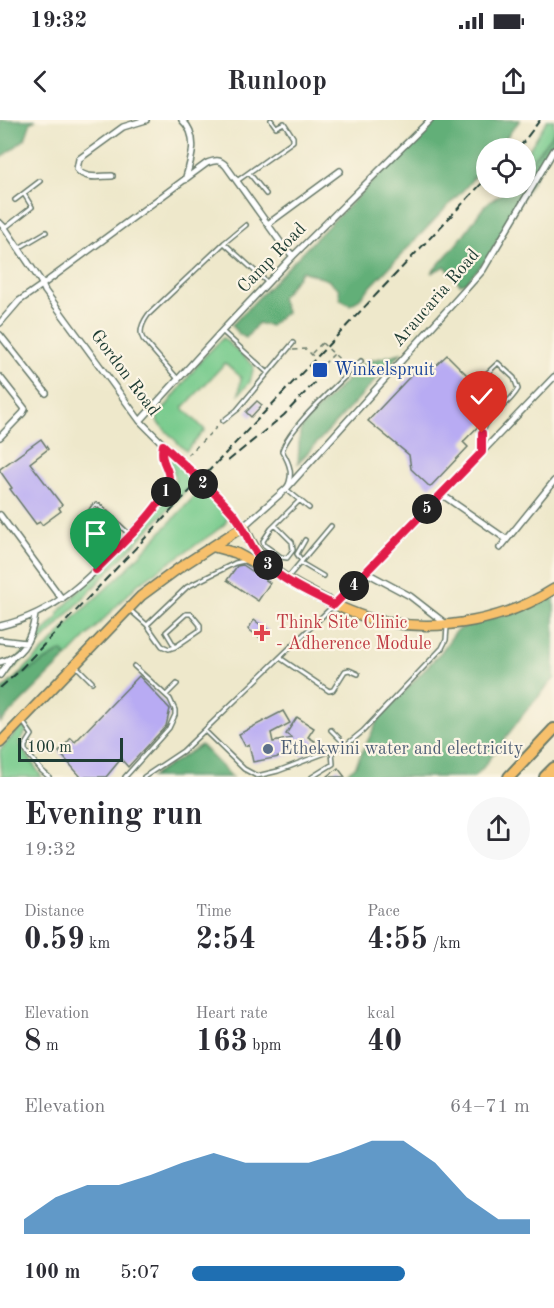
<!DOCTYPE html>
<html lang="en">
<head>
<meta charset="utf-8">
<style>
  :root { --surface:#fff; --page:#f7f7f7; --text:#2b2b33; --muted:#7c7c81; --accent:#1f6fb2 }
  body { margin:0; font-family:"Old Standard TT",serif; background:var(--page); color:var(--text); height:100vh; display:flex; flex-direction:column; font-size:22px; white-space:nowrap }
  * { box-sizing:border-box; margin:0 }
  p { font-size:20px; color:var(--muted) }
  .icon { flex:none; width:33px; height:33px; fill:none; stroke:currentColor; stroke-width:2; stroke-linecap:round; stroke-linejoin:round }
  .map { position:relative; height:657px; overflow:hidden }
  .details { display:flex; flex-direction:column; background:var(--surface); flex:1 }
  .details>* { flex:none }
  .buttons { position:absolute; left:476px; top:18px; display:grid; gap:12px }
  .buttons a { display:grid; place-items:center; width:60px; height:60px; border-radius:50%; background:var(--surface); box-shadow:0 3px 9px #0003; font-size:30px }
  .scale { position:absolute; left:18px; bottom:15px; width:105px; box-sizing:border-box; padding-left:6px; border:3px solid #1f3d34; border-top:0; font-size:16px; line-height:21px; white-space:nowrap; color:#1f3d34; -webkit-text-stroke:4px #fcf5e5; paint-order:stroke }
  .pin { position:absolute; display:grid; place-items:center; width:51px; height:51px; color:#fff; margin:-62px -26px; border-radius:50% 50% 50% 0; rotate:-45deg; box-shadow:0 0 6px #0007 }
  .pin .icon { rotate:45deg }
  .km { position:absolute; width:30px; height:30px; margin:-15px; border-radius:50%; background:#222; color:#fff; font-size:16px; line-height:30px; text-align:center }
  .round { display:grid; place-items:center; flex:none; width:63px; height:63px; border-radius:32px; background:var(--page) }
  .headline { display:flex; align-items:center; justify-content:space-between; height:102px; padding:0 24px }
  h1 { font-size:33px; font-weight:600; line-height:45px }
  .figures { display:grid; grid-template-columns:repeat(3,1fr); gap:9px; height:102px; padding:6px 24px }
  .figures div { display:grid; align-content:center }
  .figures b { font-size:30px; font-weight:600 }
  .figures small { font-size:16px; font-weight:400 }
  .figures p { font-size:16px }
  .chart { height:168px; padding:12px 24px }
  .chart p { display:flex; justify-content:space-between }
  .chart svg { width:100%; height:108px; margin-top:6px; fill:var(--accent); opacity:.7 }
  ul { padding:0 24px; list-style:none; font-size:20px }
  li { display:grid; grid-template-columns:96px 72px 1fr; align-items:center; height:45px }
  li i { height:15px; border-radius:8px; background:var(--accent) }
  .status { display:flex; justify-content:space-between; align-items:center; height:42px; padding:0 30px; background:var(--surface); direction:ltr }
  .status svg { height:16px; fill:currentColor }
  header { display:flex; justify-content:space-between; align-items:center; height:78px; padding:0 24px; background:var(--surface); font-size:27px; font-weight:600 }
  .map>svg:first-child { display:block }
  .green { fill:#78cb8d; stroke:#4c8460; stroke-width:1.5 }
  .forest { fill:#62af78; stroke:#407656; stroke-width:1.5 }
  .building { fill:#b8abf3 }
  .lines { fill:none; stroke-linecap:round; stroke-linejoin:round }
  .service-casing { stroke:#677969; stroke-width:6 }
  .minor-casing { stroke:#677969; stroke-width:8 }
  .primary-casing { stroke:#677969; stroke-width:12 }
  .motorway-casing { stroke:#677969; stroke-width:14 }
  .path { stroke:#677969; stroke-width:1.5; stroke-dasharray:4.5 4.5; stroke-linecap:butt }
  .service { stroke:#fff; stroke-width:3 }
  .minor { stroke:#fff; stroke-width:5 }
  .primary { stroke:#f7c06c; stroke-width:9 }
  .motorway { stroke:#f7c06c; stroke-width:10 }
  .rail { stroke:#1f3d34; stroke-width:2; stroke-dasharray:9 4.5; stroke-linecap:butt }
  .minor-bridge-casing { stroke:#677969; stroke-width:8; stroke-linecap:butt }
  .path-bridge { stroke:#677969; stroke-width:1.5; stroke-dasharray:4.5 4.5; stroke-linecap:butt }
  .minor-bridge { stroke:#fff; stroke-width:5 }
  .route-casing { stroke:#fff; stroke-width:12 }
  .route { stroke:#e11d48; stroke-width:8 }
  .transit-dot { fill:#1a4fb4; stroke:#fcf5e5; stroke-width:2 }
  .health-dot { fill:#e0444e; stroke:#fcf5e5; stroke-width:2 }
  .service-dot { fill:#5c6f8a; stroke:#fcf5e5; stroke-width:2 }
  .labels { text-anchor:middle; dominant-baseline:central; stroke-width:4.5; stroke-linejoin:round; paint-order:stroke }
  .street-label { font-size:18px; fill:#1f3d34; stroke:#fcf5e5 }
  .transit-label { font-size:18px; fill:#164399; stroke:#fcf5e5; text-anchor:start }
  .health-label { font-size:18px; fill:#be3a42; stroke:#fcf5e5; text-anchor:start }
  .service-label { font-size:18px; fill:#4e5e75; stroke:#fcf5e5; text-anchor:start }
</style>
</head>
<body>
<div class="status"><b>19:32</b><svg viewBox="0 0 49 12"><path d="M0 12V9h3v3zM5 12V6h3v6zM10 12V3h3v9zM15 12V0h3v12zM26 1h20v11H26zM47 4h2v5h-2z"/></svg></div>
<header><svg class="icon" aria-label="back" viewBox="0 0 24 24"><path d="M15 5l-7 7 7 7"/></svg>Runloop<svg class="icon" aria-label="share" viewBox="0 0 24 24"><path d="M12 15V3M7 8l5-5 5 5M5 13v7h14v-7"/></svg></header>
<div class="map">
<svg width="554" height="657" viewBox="0 0 554 657">
  <rect width="100%" height="100%" fill="#fcf5e5"/>
  <filter id="ink" filterUnits="userSpaceOnUse"><feTurbulence type="fractalNoise" baseFrequency=".0167" numOctaves="2"/><feDisplacementMap in="SourceGraphic" scale="12" xChannelSelector="R" yChannelSelector="G"/><feConvolveMatrix kernelMatrix="1 2 1 2 8 2 1 2 1" color-interpolation-filters="sRGB"/></filter>
  <filter id="wash" filterUnits="userSpaceOnUse"><feTurbulence type="fractalNoise" baseFrequency=".008" numOctaves="4" result="noise"/><feDisplacementMap in="SourceGraphic" scale="24" xChannelSelector="R" yChannelSelector="G"/><feGaussianBlur stdDeviation="1.35" result="paint"/><feColorMatrix in="noise" values="0 0 0 0 0 0 0 0 0 0 0 0 0 0 0 0 0 1.4 0 .05"/><feComposite in="paint" operator="in"/></filter>
  <g filter="url(#wash)">
    <rect width="100%" height="100%" fill="#eee8cb"/>
    <path class="green" d="M547 0H554V12L525 49V36Z
      M223 218 254 246 250 262 239 274 241 257 225 243 183 288 205 310 186 331 158 303 157 298 203 238Z
      M169 334 196 360 51 512 0 562V557L57 498 59 492 167 378C181 351 173 358 169 334Z
      M203 367 226 389 228 396 225 404 212 414 138 464 67 537 61 531 14 559 52 522 75 497 123 453Z
      M23 605 27 610 19 623 42 657H2L0 630Z"/>
    <path class="forest" d="M0 0H36L31 2 25 19 0 39Z
      M435 0H520L498 28H486V43L466 67 357 181 350 185 340 179 339 169 328 160 302 151 281 178 286 192 270 206 258 203 246 218 239 214 232 205 330 104Z
      M554 12V24L487 139 465 163 460 164 445 146 431 153 460 120 485 85 510 68H525V49Z
      M401 233 298 343 300 311 306 301 365 242Z
      M554 475V559L525 592 482 649 474 657H342L355 647 378 600 441 532 456 511 466 506 522 489Z
      M62 531 67 537 0 603V571L14 559Z
      M201 625 232 657H151Z"/>
    <g id="blocks">
      <path class="building" d="M447 235 498 286 463 322 468 327 430 367 411 349 409 335 368 301 419 247 431 250Z
        M257 281 262 285 251 297 246 292Z
        M41 319 48 329 30 343 62 385 59 388 61 391 42 405 40 402 36 404 10 369 12 368 0 351V349Z
        M243 445 270 463 258 481 227 460 237 446Z
        M254 500 268 510 262 519 248 509Z
        M139 556 170 589 166 606 128 647 121 639 106 657H81L59 632 71 618 75 622Z
        M283 591 290 603 271 613 273 622 292 618 286 614 297 597 314 608 308 617 315 621 303 636 289 627 290 635 253 642 249 624 245 626 239 614Z
        M338 648 345 657H327Z"/>
    </g>
  </g>
  <g filter="url(#ink)">
    <use href="#blocks" fill-opacity="0" stroke="#677969" stroke-width="1.5"/>
    <g class="lines">
      <defs>
        <path id="service" d="M249 53 266 74
          M237 61 293 21V17L284 3 276 7 271 0
          M15 80 40 61
          M5 108 32 87 24 74
          M224 123 267 162
          M19 128 46 112
          M223 212 268 253
          M177 258 143 219C138 211 143 202 148 195L224 123 246 105
          M223 301 237 290 293 223
          M482 330C477 296 505 292 518 269L514 258 498 243 482 258 483 261 496 272
          M309 388 286 369C294 355 290 344 282 331 290 305 341 262 361 241
          M83 402 94 386 98 385 130 415
          M275 405 292 422 293 430 287 438 281 437 264 425 263 421 271 409 300 380
          M302 441 297 434 305 420
          M301 443 323 456
          M289 456 331 406
          M130 490 147 505 162 526 169 529 175 527 200 510V505L191 494H186L166 512 175 527
          M147 505 187 467 235 443 244 441
          M280 538 329 571 333 570 345 551 349 550 358 554
          M77 547 92 562
          M166 575 177 564
          M23 602 32 615 25 626V630L41 650 49 657
          M331 610 346 625
          M205 611 244 649 257 656 278 651 346 625 363 611 442 528 446 520 447 507
          M125 657 169 608 175 595V590L170 579 134 546
          M144 657 183 631 333 486
          M312 657 333 644 332 632"/>
        <path id="minor" d="M182 0C200 16 191 41 185 60
          M112 56C100 56 85 60 77 49L79 39 123 7 146 0
          M0 103 5 108 40 160 45 171 140 301 193 354
          M268 104 340 51
          M0 203 19 181 42 165 207 43C215 40 220 39 226 46L281 123 293 136
          M0 215 46 273
          M0 257 25 289 23 293 0 317
          M140 301 222 211 293 136 430 0
          M209 369 233 392 244 406 286 369 483 150 554 30
          M441 374 506 419
          M0 395 62 479
          M500 428 554 361
          M367 453 410 476 446 504
          M335 485 554 257
          M0 506C61 492 95 452 136 408 148 395 164 382 169 365 172 351 159 343 163 325
          M0 520 26 523
          M0 542C23 537 32 517 35 495
          M0 555 11 539"/>
        <path id="primary" d="M214 427 236 433 271 452
          M0 623 141 476 179 448 244 406C257 443 280 457 314 474 337 486 361 498 386 502 443 512 506 500 554 469"/>
        <path id="motorway" d="M509 657 554 609
          M545 657 554 648"/>
      </defs>
      <use href="#service" class="service-casing"/>
      <use href="#minor" class="minor-casing"/>
      <use href="#primary" class="primary-casing"/>
      <use href="#motorway" class="motorway-casing"/>
      <path class="path" d="M293 230 306 229 314 237
        M312 233 322 223
        M322 242 327 247
        M324 244 334 234
        M188 335 220 304"/>
      <use href="#service" class="service"/>
      <use href="#minor" class="minor"/>
      <use href="#primary" class="primary"/>
      <use href="#motorway" class="motorway"/>
      <path class="rail" d="M519 28 540 0
        M228 341 284 295 317 260
        M0 568 16 554 486 59"/>
      <defs>
        <path id="minor-bridge" d="M193 354 209 369"/>
      </defs>
      <use href="#minor-bridge" class="minor-bridge-casing"/>
      <path class="path-bridge" d="M322 223 348 247"/>
      <use href="#minor-bridge" class="minor-bridge"/>
    </g>
  </g>
  <g class="lines" filter="url(#ink)">
    <defs>
      <path id="route" d="M96 450C113 432 168 383 169 361 170 347 159 343 163 325 186 347 211 368 232 392 244 405 245 415 253 428 271 457 305 470 334 485L482 332V313"/>
    </defs>
    <use href="#route" class="route-casing"/>
    <use href="#route" class="route"/>
  </g>
  <rect class="transit-dot" x="312" y="242" width="16" height="16" rx="3"/>
  <path class="health-dot" d="M259 504h6v6h6v6h-6v6h-6v-6h-6v-6h6z"/>
  <circle class="service-dot" cx="268" cy="629" r="6"/>
  <g class="labels">
    <g class="street-label">
      <text transform="translate(272 138) rotate(-46)">Camp Road</text>
      <text transform="translate(436 178) rotate(-49)">Araucaria Road</text>
      <text transform="translate(125 253) rotate(53)">Gordon Road</text>
    </g>
    <g class="transit-label">
      <text x="334" y="250">Winkelspruit</text>
    </g>
    <g class="health-label">
      <text x="276" y="503">Think Site Clinic<tspan x="276" dy="21">- Adherence Module</tspan></text>
    </g>
    <g class="service-label">
      <text x="280" y="629">Ethekwini water and electricity</text>
    </g>
  </g>
</svg>
<div class="buttons">
<a><svg class="icon" aria-label="locate" viewBox="0 0 24 24"><circle cx="12" cy="12" r="6"/><path d="M12 2v4M12 18v4M2 12h4M18 12h4"/></svg></a>
</div>
<div class="scale">100 m</div>
<div class="pin" style="left:96px;top:450px;background:#1e9e55"><svg class="icon" aria-label="arrive" viewBox="0 0 24 24"><path d="M6 21V4h12l-3 4 3 4H6"/></svg></div>
<div class="pin" style="left:482px;top:313px;background:#d93025"><svg class="icon" aria-label="check" viewBox="0 0 24 24"><path d="M5 12l5 5 9-10"/></svg></div>
<b class="km" style="left:166px;top:372px">1</b>
<b class="km" style="left:203px;top:364px">2</b>
<b class="km" style="left:268px;top:445px">3</b>
<b class="km" style="left:354px;top:466px">4</b>
<b class="km" style="left:427px;top:389px">5</b>
</div>
<section class="details">
<div class="headline"><div><h1>Evening run</h1><p>19:32</p></div><a class="round"><svg class="icon" aria-label="share" viewBox="0 0 24 24"><path d="M12 15V3M7 8l5-5 5 5M5 13v7h14v-7"/></svg></a></div>
<div class="figures">
<div><p>Distance</p><b>0.59<small> km</small></b></div>
<div><p>Time</p><b>2:54</b></div>
<div><p>Pace</p><b>4:55<small> /km</small></b></div>
</div>
<div class="figures">
<div><p>Elevation</p><b>8<small> m</small></b></div>
<div><p>Heart rate</p><b>163<small> bpm</small></b></div>
<div><p>kcal</p><b>40</b></div>
</div>
<div class="chart"><p><span>Elevation</span>64–71 m</p>
<svg viewBox="0 0 160 44" preserveAspectRatio="none"><path d="M0 44V38L10 29L20 24L30 24L40 20L50 15L60 11L70 15L80 15L90 15L100 11L110 6L120 6L130 15L140 29L150 38L160 38V44z"/></svg>
</div>
<ul>
<li><b>100 m</b>5:07<i style="width:63%"></i></li>
</ul>
</section>
</body>
</html>
